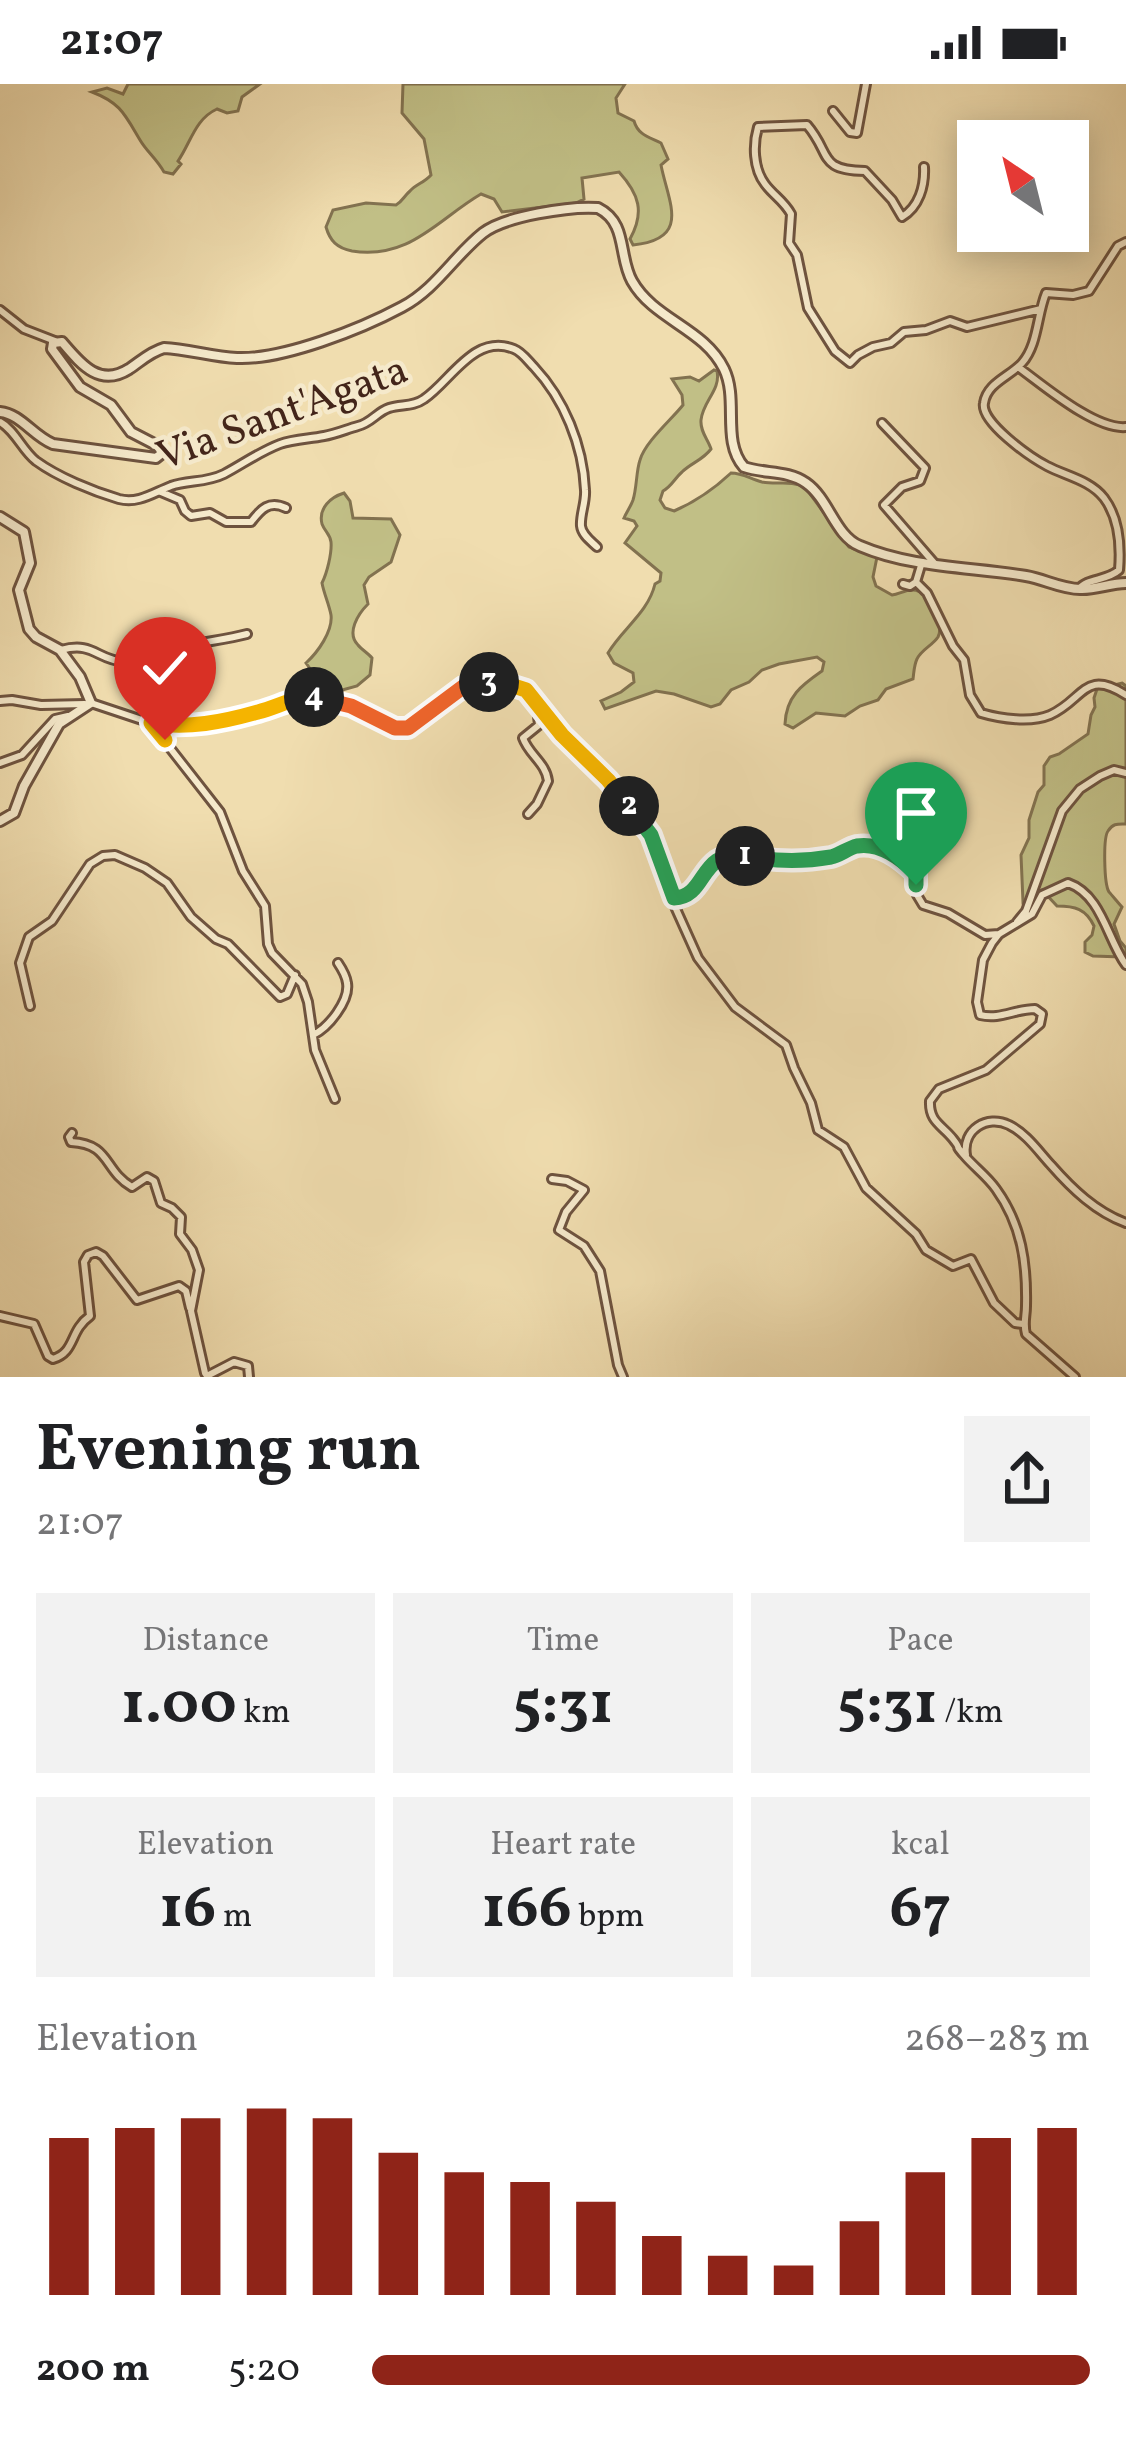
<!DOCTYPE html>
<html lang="en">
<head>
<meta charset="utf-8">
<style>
  :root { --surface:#fff; --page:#f2f2f2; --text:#202124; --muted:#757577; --accent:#8f2418 }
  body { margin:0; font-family:Vollkorn,serif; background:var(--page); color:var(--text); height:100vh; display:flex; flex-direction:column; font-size:45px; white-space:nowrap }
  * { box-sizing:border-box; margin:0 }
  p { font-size:39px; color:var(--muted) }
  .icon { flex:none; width:66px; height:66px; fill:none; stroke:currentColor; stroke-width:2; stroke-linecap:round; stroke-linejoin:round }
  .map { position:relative; height:1293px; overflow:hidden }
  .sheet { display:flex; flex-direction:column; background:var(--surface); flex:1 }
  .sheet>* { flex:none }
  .needle { width:78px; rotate:325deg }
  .buttons { position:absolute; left:957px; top:36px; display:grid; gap:24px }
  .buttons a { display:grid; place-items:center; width:132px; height:132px; border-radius:0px; background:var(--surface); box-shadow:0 6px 30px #0003; font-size:60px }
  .pin { position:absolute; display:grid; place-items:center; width:102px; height:102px; color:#fff; margin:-123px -51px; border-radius:50% 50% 50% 0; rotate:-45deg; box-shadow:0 0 12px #0007 }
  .pin .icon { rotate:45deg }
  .km { position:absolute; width:60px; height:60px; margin:-30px; border-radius:50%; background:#222; color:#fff; font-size:33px; line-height:60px; text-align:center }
  .round { display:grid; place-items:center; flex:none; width:126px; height:126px; border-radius:0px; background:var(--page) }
  .overview { display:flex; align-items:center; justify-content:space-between; height:204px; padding:0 36px }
  h1 { font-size:66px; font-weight:700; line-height:90px }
  .stats { display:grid; grid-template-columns:repeat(3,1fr); gap:18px; height:204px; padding:12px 36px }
  .stats div { display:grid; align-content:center; border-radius:0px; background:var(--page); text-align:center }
  .stats b { font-size:60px; font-weight:700 }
  .stats small { font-size:33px; font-weight:400 }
  .stats p { font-size:33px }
  .chart { height:336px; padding:24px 36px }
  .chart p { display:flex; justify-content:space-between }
  .chart svg { width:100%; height:216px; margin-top:12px; stroke:var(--accent); stroke-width:6 }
  ul { padding:0 36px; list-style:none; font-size:39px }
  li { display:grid; grid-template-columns:192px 144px 1fr; align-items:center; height:90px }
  li i { height:30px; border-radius:15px; background:var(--accent) }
  .status { display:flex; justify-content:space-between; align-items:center; height:84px; padding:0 60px; background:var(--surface); direction:ltr }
  .status svg { height:33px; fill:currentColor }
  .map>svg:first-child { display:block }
  .green { fill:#c1bf86; stroke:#827250; stroke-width:3 }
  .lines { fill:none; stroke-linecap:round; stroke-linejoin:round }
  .minor-casing { stroke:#6e533f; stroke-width:12 }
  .tertiary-casing { stroke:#6e533f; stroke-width:14 }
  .minor { stroke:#f5e9cb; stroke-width:6 }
  .tertiary { stroke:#f5e9cb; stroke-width:8 }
  .split-1-casing { stroke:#fff; stroke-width:24 }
  .split-2-casing { stroke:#fff; stroke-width:24 }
  .split-3-casing { stroke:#fff; stroke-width:24 }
  .split-4-casing { stroke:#fff; stroke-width:24 }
  .split-5-casing { stroke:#fff; stroke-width:24 }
  .split-1 { stroke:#22a559; stroke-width:15 }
  .split-2 { stroke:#22a559; stroke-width:15 }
  .split-3 { stroke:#f5b400; stroke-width:15 }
  .split-4 { stroke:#f0652b; stroke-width:15 }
  .split-5 { stroke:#f5b400; stroke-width:15 }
  .labels { text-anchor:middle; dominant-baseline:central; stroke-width:9; stroke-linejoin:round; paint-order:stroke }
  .street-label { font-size:42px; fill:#43251a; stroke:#f5e9cb }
</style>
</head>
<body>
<div class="status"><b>21:07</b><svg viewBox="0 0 49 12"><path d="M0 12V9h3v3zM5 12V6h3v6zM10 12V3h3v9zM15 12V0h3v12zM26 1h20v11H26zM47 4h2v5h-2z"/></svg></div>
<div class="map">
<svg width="1126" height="1293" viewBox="0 0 1126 1293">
  <rect width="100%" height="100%" fill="#f0ddaf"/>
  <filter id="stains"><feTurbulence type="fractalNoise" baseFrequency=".00167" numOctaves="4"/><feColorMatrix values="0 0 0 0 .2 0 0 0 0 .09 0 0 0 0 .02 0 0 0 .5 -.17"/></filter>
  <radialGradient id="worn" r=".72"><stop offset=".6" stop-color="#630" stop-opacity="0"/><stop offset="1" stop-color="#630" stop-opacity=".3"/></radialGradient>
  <path class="green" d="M128 0H260L242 13 238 27 227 29 217 25C195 35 191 58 178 77L181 80 173 90 164 88C156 74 147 68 140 56 125 31 121 19 92 8L107 4 123 10Z
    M403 0H625L616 14 618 29 634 37C638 51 649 53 661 59L668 75 661 81C668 118 692 155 633 161L630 155C645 128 639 110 619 88L582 94 584 115 576 119 502 128 494 115 481 110C438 135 410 176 352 167 337 164 330 157 326 143L333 126 366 119 396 121C403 117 404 112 410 107 416 100 424 99 431 91L424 55 402 29Z
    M714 286 717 287C721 306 703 317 701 336 700 348 708 355 711 365 703 376 691 379 682 388 674 395 672 402 663 407L660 416 665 424 674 427C695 418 715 404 731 389 743 389 750 395 762 398 778 401 790 396 805 403L849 463 877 473 873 493 876 502 892 511C899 510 905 506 912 506 930 505 945 539 938 553 933 561 921 566 917 575 914 581 914 588 913 595L886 605 878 616 860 622 845 632 816 629 793 644 785 640C786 612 802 601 822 587L824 578 817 573 779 580 762 586 749 598 731 606 720 620 711 623 674 610 656 607 605 625 601 617 621 608 634 598 633 589 614 579 608 569C622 545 648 529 655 500L660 497 661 489 625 459 637 442 634 437 624 434C627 427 631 422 633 416 637 403 636 388 640 376 645 358 672 335 683 321L682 311 672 295 690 293 699 297Z
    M344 409 350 417 353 434 391 435 400 451 391 478 369 493 364 501 368 520C358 530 346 549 358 561 362 566 368 569 372 574L370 591 357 602 335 608 328 602 327 593 320 586H311L306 579C318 568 333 547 331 531 329 520 324 510 322 499 327 489 332 469 331 458 330 450 325 448 322 440 318 424 331 413 344 409Z
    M1122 599 1126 602V740C1118 740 1113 739 1108 747 1103 754 1104 800 1109 808 1111 810 1120 821 1122 823L1114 840 1120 857 1126 864V879L1122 873 1093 872 1085 868V858L1092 851 1094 842C1086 825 1075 822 1057 822L1042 806 1023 818 1021 771 1029 754V736L1038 708 1044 701V682L1050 673 1059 670 1088 650 1091 631 1095 623 1094 614 1097 605Z"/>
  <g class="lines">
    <defs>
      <path id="minor" d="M833 27 850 48 857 49 866 0
        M924 83C925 102 919 123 902 133L892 116 865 87C817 86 832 70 807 41L758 43C753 60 753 84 765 100 773 111 784 117 791 130L789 159 797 171 808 224 835 267 850 279 858 271 873 263 891 259 904 248 926 246 950 237 967 243 1041 225
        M0 226 24 245 55 257
        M1018 283C1043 301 1095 346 1126 343
        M0 338C15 346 22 366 36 377 58 393 92 407 119 415 138 420 153 409 171 402 188 396 206 399 224 390 243 380 259 368 280 360 294 355 309 355 324 352 336 350 347 345 358 342 371 339 377 328 389 324 401 320 413 323 424 315 451 297 474 249 514 265 522 268 528 277 534 283 564 315 583 361 585 406 586 418 580 431 581 442 582 451 591 457 597 463
        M882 339 925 384 920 397 902 403 884 421 935 480
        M161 408 180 416 185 427 191 432 210 429 226 438H251C261 425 269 416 286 424
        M922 478 916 498 927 509 953 562 964 576 970 611 981 629C1001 635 1031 639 1050 631 1084 616 1084 584 1126 611
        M903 500 910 502 916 498
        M1079 505C1087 494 1107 497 1119 486 1121 462 1119 434 1104 414 1090 396 1066 392 1047 382 1030 373 980 338 984 319 987 299 1009 293 1022 279 1038 261 1037 231 1046 209L1073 211 1089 207 1118 162 1126 158
        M61 566C94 557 96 576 125 578 143 579 172 566 190 561 209 557 228 555 247 550
        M0 617 12 616 41 621 85 620
        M91 619 151 639 197 641 265 626 288 616 309 612 341 619 395 644 408 643 463 603 483 598H501L526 606 562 651 614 703 651 751 676 825 698 874 735 923 786 961 794 984 811 1019 818 1046 844 1063 866 1104 916 1150 926 1166 953 1182 971 1175 994 1219 1015 1239 1023 1240
        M152 641 220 728 243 787 265 822 268 860 272 869 302 900 308 918 315 966 335 1015
        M0 679 22 671 55 635 68 632
        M528 730 537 720 548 697C546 679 529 671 523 654L539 641 537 624
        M674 814C700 814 698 782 720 773 738 765 766 776 785 776 800 776 818 776 833 772 849 768 860 759 878 763 890 766 907 780 916 789L917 811 923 821 948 829 985 851 999 850
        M1017 838 1026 827 1062 727 1080 705 1100 692 1114 686 1126 689
        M30 922 20 879 29 853 52 837 90 780 103 772 115 771 145 784 167 799 191 833 216 855 228 860 280 913 287 910 295 891
        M313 951C328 944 350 917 347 899 346 891 342 885 338 879
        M72 1049 69 1053 71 1058C111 1060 103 1086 132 1103L147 1093 154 1097 161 1119 172 1124 181 1133 180 1150 192 1166 199 1186 191 1227 205 1289 207 1292 234 1278 248 1282 249 1293
        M966 1071C962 1046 987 1030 1009 1041 1026 1049 1039 1068 1051 1081 1072 1105 1096 1128 1126 1139
        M552 1095 567 1097 584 1106 566 1128 559 1146 584 1162 600 1187 618 1281 623 1293
        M0 1232 34 1240 48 1272 53 1275C76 1268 69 1247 90 1232L84 1178 88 1171 96 1168 103 1172 137 1216 179 1202 186 1207 190 1224
        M1075 1293 1026 1250C1023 1239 1026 1233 1026 1222 1027 1180 1022 1141 996 1105 987 1092 974 1083 964 1071 952 1057 964 1069 953 1055 942 1041 929 1038 930 1017L939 1005 986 986 1040 940 1042 930 1035 925C1015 925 1000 936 980 931L977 918 983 876 992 859 999 850 1032 830 1042 811 1068 799C1102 811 1107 855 1126 881"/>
      <path id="tertiary" d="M0 328C21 330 33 352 53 360L156 374 161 370 160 363 131 348 111 321 80 303 52 265 53 259 62 258C80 279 99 304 129 285 141 277 150 268 164 264 188 265 212 273 237 274 283 276 361 245 402 223 436 205 454 172 483 149 505 132 570 122 598 124 628 139 618 172 632 197 654 236 704 244 724 285 739 316 721 357 744 383 764 390 788 386 806 399 829 415 835 452 860 462 911 484 972 483 1026 492 1044 495 1062 505 1080 505 1095 506 1110 499 1126 499
        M0 433 24 448 30 479 19 506 29 545 36 553 60 566 80 593 91 619 59 640 24 702 14 729 0 737"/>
    </defs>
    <use href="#minor" class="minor-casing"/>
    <use href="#tertiary" class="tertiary-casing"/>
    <use href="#minor" class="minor"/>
    <use href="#tertiary" class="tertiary"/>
  </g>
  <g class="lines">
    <defs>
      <path id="split-1" d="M745 772C772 777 803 778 831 773 840 771 848 764 857 762 880 758 901 775 916 789V801"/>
      <path id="split-2" d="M629 722 651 751 674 814C708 813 698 765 745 772"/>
      <path id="split-3" d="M489 598H501L526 606 562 651 608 696 629 722"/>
      <path id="split-4" d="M314 613 351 622 395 644H408L463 603 489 598"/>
      <path id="split-5" d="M165 656 151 639C188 645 223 638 258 628 278 623 293 613 314 613"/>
    </defs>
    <use href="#split-1" class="split-1-casing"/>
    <use href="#split-2" class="split-2-casing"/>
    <use href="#split-3" class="split-3-casing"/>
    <use href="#split-4" class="split-4-casing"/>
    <use href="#split-5" class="split-5-casing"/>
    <use href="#split-1" class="split-1"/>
    <use href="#split-2" class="split-2"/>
    <use href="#split-3" class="split-3"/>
    <use href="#split-4" class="split-4"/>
    <use href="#split-5" class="split-5"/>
  </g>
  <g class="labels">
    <g class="street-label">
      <text transform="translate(283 331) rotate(-20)">Via Sant'Agata</text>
    </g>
  </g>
  <rect width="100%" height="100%" filter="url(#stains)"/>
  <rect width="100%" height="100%" fill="url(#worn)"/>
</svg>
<div class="buttons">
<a><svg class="needle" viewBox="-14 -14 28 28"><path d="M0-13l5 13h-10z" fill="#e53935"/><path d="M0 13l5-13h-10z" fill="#757577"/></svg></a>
</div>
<div class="pin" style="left:916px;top:801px;background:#1e9e55"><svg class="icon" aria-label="arrive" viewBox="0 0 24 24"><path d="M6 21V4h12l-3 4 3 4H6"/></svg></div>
<div class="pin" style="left:165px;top:656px;background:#d93025"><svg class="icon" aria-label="check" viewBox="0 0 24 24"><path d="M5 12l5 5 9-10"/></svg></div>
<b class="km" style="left:745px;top:772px">1</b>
<b class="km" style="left:629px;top:722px">2</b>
<b class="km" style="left:489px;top:598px">3</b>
<b class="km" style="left:314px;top:613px">4</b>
</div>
<section class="sheet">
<div class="overview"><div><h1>Evening run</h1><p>21:07</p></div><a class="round"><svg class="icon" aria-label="share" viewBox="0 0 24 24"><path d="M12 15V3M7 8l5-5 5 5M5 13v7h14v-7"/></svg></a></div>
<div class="stats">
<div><p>Distance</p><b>1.00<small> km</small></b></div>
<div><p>Time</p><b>5:31</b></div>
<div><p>Pace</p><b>5:31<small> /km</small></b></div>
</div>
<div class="stats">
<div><p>Elevation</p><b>16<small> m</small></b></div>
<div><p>Heart rate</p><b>166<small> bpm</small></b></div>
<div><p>kcal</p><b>67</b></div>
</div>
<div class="chart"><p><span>Elevation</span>268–283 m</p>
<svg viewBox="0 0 160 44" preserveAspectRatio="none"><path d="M5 44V12M15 44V10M25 44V8M35 44V6M45 44V8M55 44V15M65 44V19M75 44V21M85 44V25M95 44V32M105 44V36M115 44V38M125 44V29M135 44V19M145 44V12M155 44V10"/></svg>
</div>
<ul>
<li><b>200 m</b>5:20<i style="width:100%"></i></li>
</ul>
</section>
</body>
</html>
